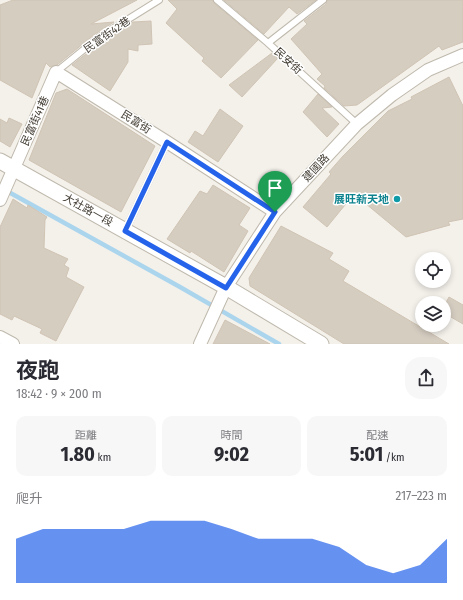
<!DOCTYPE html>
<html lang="zh-TW">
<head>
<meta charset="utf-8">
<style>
  :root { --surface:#fff; --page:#f7f7f7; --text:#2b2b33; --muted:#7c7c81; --accent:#2563eb }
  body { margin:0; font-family:"Fira Sans Condensed","Noto Sans TC",sans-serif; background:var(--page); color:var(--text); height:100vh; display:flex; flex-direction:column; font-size:15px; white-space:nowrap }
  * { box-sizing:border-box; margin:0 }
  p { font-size:13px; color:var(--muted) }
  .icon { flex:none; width:22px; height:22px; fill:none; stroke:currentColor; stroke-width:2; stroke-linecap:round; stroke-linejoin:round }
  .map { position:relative; height:344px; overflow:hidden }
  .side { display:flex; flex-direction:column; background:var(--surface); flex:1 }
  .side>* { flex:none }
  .controls { position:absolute; left:415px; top:252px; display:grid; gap:8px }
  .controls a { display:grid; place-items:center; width:36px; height:36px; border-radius:50%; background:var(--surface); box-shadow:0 2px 6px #0003; font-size:20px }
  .pin { position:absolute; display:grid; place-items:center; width:34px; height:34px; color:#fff; margin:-41px -17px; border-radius:50% 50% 50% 0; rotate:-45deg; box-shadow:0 0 4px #0007 }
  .pin .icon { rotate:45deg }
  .round { display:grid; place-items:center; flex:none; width:42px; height:42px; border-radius:16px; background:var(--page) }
  .summary { display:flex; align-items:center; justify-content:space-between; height:68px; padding:0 16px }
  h1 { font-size:22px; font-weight:700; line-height:30px }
  .metrics { display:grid; grid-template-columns:repeat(3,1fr); gap:6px; height:68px; padding:4px 16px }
  .metrics div { display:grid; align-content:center; border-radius:10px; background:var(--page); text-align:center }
  .metrics b { font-size:20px; font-weight:700 }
  .metrics small { font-size:11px; font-weight:400 }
  .metrics p { font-size:11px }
  .chart { height:112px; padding:8px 16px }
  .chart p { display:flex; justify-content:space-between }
  .chart svg { width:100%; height:72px; margin-top:4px; fill:var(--accent); opacity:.7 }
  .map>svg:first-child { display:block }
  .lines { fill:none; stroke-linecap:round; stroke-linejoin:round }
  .stream { stroke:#abd4ed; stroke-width:4.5 }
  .building { fill:#d5cdc0; stroke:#d0c4b4 }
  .service-casing { stroke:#bfb9ad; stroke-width:8 }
  .minor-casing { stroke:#bfb9ad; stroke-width:14 }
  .tertiary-casing { stroke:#bfb9ad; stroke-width:17 }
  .service { stroke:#fff; stroke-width:6 }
  .minor { stroke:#fff; stroke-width:12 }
  .tertiary { stroke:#fff; stroke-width:15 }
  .route-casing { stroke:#fff; stroke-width:8 }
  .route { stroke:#2563eb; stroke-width:5 }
  .culture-dot { fill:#0f9aa8; stroke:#fff; stroke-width:1.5 }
  .labels { text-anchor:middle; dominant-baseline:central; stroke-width:3; stroke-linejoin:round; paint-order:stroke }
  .street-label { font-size:11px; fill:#484239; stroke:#fff }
  .culture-label { font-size:11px; font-weight:bold; fill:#0d838f; stroke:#fff; text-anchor:end }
</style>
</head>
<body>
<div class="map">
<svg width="463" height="344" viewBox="0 0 463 344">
  <rect width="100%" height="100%" fill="#f4f1eb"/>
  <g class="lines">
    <path class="stream" d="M5 190 180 287 279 344"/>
  </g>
  <path class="building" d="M13 0H137L91 24 114 22 95 34 57 65 52 66 50 67 46 63 32 98 0 80V5Z
    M168 0H213L214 3 258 40 221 78 202 61 204 58 166 23 177 9Z
    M224 0H316L297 14 289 7 264 34Z
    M327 0H463V42L442 50 439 46 357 105 344 106 324 88 325 86 317 79 322 74 291 39 307 24 304 21 326 4Z
    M151 21 152 44 138 45V51L128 49V62L110 91 72 65 101 42 133 22Z
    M272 53 278 58 242 97 229 85Z
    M449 77 463 106V219L448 222 450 225 406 237 354 194 327 227 303 207 331 174 329 172 343 156 388 111 412 99 411 97Z
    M67 89 155 146 121 212 29 160 56 93Z
    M318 94 332 107 322 108 339 124 327 137 303 112Z
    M220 109 243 126 218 162 188 142 195 131 203 136Z
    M9 118 22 124 10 147 0 141V119L7 123Z
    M213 185 250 208 239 225 248 231 224 272 191 251 190 253 167 239 200 191 207 194Z
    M13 199 27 208 28 205 47 217 45 220 44 248 68 259 64 265 69 268 66 277 84 287 56 341 40 333 42 329 14 316 12 320 0 314V227Z
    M281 226 333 253 329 259 349 271 343 281 449 344H344L250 286 249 278Z
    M449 297 463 305V324L444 313V306Z
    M225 320 270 344H213Z"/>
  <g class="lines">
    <defs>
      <path id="service" d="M217 0 268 43 357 124
        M268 43 323 0
        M56 72 98 38 159 0
        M125 231 167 142"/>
      <path id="minor" d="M0 200 56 72 167 142 275 212
        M0 337 13 344
        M200 344 226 287 275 212 357 124 392 95 428 70 463 55"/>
      <path id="tertiary" d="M0 161 226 287 321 344"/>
    </defs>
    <use href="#service" class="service-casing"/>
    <use href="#minor" class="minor-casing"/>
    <use href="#tertiary" class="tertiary-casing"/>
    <use href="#service" class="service"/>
    <use href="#minor" class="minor"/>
    <use href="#tertiary" class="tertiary"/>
  </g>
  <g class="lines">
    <defs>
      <path id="route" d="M167 142 275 212 226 288 125 231Z"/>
    </defs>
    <use href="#route" class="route-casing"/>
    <use href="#route" class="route"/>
  </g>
  <circle class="culture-dot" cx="397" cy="199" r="4"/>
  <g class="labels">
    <g class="street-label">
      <text transform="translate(107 35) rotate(-35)">民富街42巷</text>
      <text transform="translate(288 61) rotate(42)">民安街</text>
      <text transform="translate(35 121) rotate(-66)">民富街41巷</text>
      <text transform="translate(136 122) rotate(32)">民富街</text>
      <text transform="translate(316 168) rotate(-47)">建國路</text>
      <text transform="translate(88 210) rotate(29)">大社路一段</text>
    </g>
    <g class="culture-label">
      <text x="389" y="199">展旺新天地</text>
    </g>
  </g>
</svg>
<div class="controls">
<a><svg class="icon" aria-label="locate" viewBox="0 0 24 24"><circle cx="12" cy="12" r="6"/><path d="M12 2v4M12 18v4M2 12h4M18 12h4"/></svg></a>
<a><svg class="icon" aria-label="layers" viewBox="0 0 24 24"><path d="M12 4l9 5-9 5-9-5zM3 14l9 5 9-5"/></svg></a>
</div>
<div class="pin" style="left:275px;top:212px;background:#1e9e55"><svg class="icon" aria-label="arrive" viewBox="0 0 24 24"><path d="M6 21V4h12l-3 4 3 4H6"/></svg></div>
</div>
<section class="side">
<div class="summary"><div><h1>夜跑</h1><p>18:42 · 9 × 200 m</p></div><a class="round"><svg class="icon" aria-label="share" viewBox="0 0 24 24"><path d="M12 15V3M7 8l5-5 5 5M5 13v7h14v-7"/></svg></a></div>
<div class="metrics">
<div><p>距離</p><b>1.80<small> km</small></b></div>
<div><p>時間</p><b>9:02</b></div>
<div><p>配速</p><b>5:01<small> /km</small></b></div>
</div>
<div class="chart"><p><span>爬升</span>217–223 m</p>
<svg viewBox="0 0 160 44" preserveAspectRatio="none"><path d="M0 44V17L10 11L20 11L30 11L40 11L50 6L60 6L70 6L80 11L90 17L100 17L110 17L120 22L130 33L140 38L150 33L160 17V44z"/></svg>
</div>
</section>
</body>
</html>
